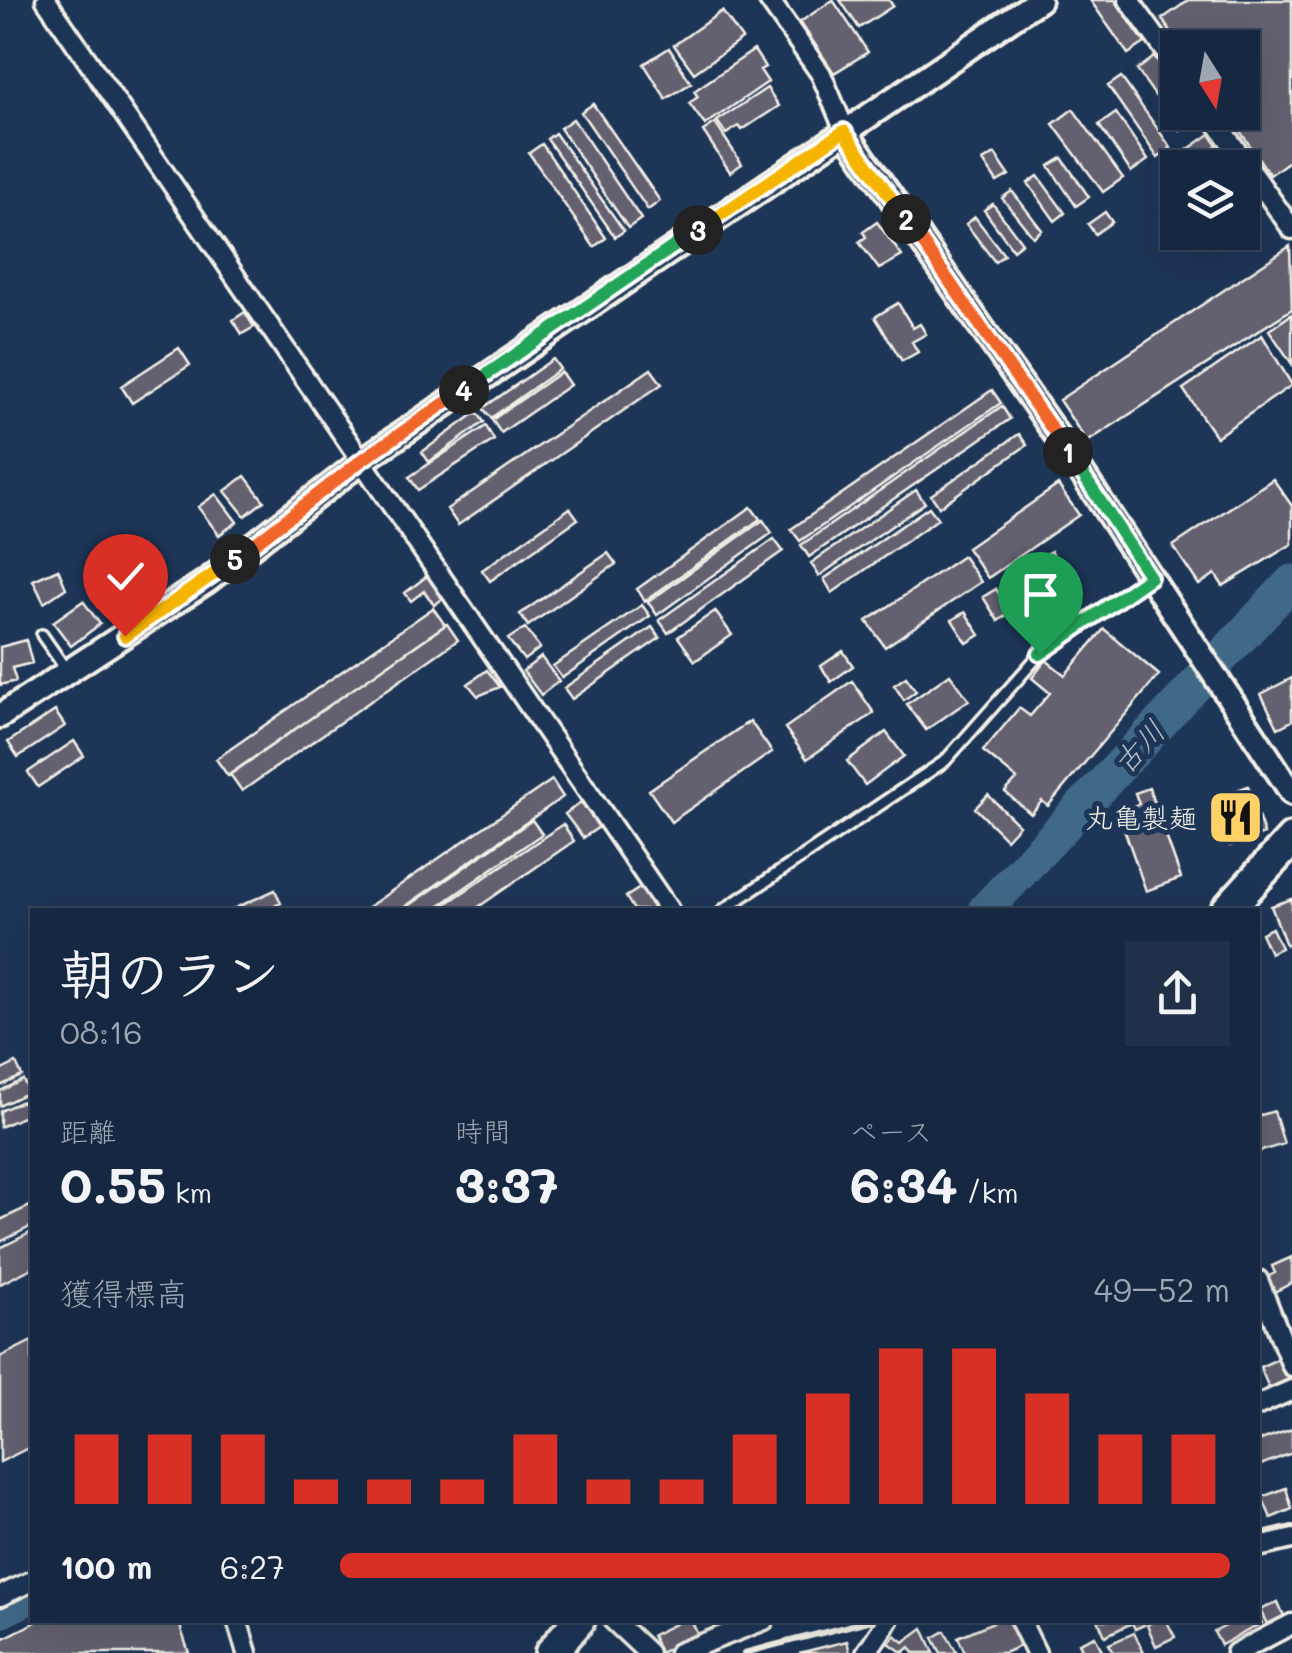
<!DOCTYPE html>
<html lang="ja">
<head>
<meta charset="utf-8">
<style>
  :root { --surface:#162841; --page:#1f3048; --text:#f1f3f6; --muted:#9ea6b1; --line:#35445a; --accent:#d93025 }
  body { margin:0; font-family:Mali,"Klee One",sans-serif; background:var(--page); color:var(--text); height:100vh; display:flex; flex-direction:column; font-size:38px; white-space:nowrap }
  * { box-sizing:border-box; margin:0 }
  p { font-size:32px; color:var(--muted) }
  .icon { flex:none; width:55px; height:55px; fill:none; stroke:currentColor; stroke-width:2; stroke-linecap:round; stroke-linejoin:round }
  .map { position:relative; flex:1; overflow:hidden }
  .sheet { position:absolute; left:30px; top:908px; width:1230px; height:715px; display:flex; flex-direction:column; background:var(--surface); border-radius:0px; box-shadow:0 10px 40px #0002,0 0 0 2px var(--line) }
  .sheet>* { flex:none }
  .needle { width:65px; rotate:169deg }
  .tools { position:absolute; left:1160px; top:30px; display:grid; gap:20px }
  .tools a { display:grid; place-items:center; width:100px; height:100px; border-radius:0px; background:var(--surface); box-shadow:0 10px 40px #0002,0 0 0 2px var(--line); font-size:50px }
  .pin { position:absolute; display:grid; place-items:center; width:85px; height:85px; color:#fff; margin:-102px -42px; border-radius:50% 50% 50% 0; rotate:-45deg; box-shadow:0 0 10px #0007 }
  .pin .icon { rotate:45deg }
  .km { position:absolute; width:50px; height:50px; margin:-25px; border-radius:50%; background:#222; color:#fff; font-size:28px; line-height:50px; text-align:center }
  .round { display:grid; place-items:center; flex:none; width:105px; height:105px; border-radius:0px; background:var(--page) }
  .head { display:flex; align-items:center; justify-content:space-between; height:170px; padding:0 30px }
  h1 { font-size:55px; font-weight:700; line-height:75px }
  .figures { display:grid; grid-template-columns:repeat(3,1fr); gap:15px; height:170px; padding:10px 30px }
  .figures div { display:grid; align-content:center }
  .figures b { font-size:50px; font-weight:700 }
  .figures small { font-size:28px; font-weight:400 }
  .figures p { font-size:28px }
  .chart { height:280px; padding:20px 30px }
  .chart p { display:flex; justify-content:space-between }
  .chart svg { width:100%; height:180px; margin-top:10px; stroke:var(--accent); stroke-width:6 }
  ul { padding:0 30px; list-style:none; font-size:32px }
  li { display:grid; grid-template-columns:160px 120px 1fr; align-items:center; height:75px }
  li i { height:25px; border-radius:12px; background:var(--accent) }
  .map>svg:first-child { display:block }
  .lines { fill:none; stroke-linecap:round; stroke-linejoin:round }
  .river { stroke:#406987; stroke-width:35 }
  .building { fill:#646070; stroke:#f4f1e8; stroke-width:2.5 }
  .service-casing { stroke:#f4f1e8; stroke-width:16 }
  .minor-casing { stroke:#f4f1e8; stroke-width:25 }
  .tertiary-casing { stroke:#f4f1e8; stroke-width:30 }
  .trunk-casing { stroke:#f4f1e8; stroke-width:38 }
  .service { stroke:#1d3557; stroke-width:9 }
  .minor { stroke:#1d3557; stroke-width:18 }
  .tertiary { stroke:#1d3557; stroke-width:22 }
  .trunk { stroke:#1d3557; stroke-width:30 }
  .rail { stroke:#f4f1e8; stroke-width:6 }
  .split-1-casing { stroke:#fff; stroke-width:20 }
  .split-2-casing { stroke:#fff; stroke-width:20 }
  .split-3-casing { stroke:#fff; stroke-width:20 }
  .split-4-casing { stroke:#fff; stroke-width:20 }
  .split-5-casing { stroke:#fff; stroke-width:20 }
  .split-6-casing { stroke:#fff; stroke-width:20 }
  .split-1 { stroke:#22a559; stroke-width:12 }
  .split-2 { stroke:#f0652b; stroke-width:12 }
  .split-3 { stroke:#f5b400; stroke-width:12 }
  .split-4 { stroke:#22a559; stroke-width:12 }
  .split-5 { stroke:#f0652b; stroke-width:12 }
  .split-6 { stroke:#f5b400; stroke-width:12 }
  .labels { text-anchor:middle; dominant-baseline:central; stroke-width:10; stroke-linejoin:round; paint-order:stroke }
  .poi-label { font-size:28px; fill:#f4f1e8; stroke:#1d3557; text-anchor:end }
  .water-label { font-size:30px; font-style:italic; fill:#b5c1c6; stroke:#1d3557 }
</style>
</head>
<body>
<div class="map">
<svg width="1292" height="1653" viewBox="0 0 1292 1653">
  <rect width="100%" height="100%" fill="#1d3557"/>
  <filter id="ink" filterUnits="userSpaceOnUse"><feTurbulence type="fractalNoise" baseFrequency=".01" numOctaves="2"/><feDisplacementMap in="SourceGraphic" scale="20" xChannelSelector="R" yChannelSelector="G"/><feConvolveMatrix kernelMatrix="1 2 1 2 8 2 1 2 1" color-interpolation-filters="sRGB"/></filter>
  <g filter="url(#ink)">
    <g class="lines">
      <path class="river" d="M985 910 1292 582
        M0 1611 32 1595"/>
    </g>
    <path class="building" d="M833 0 868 52 834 73 800 22Z
      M840 0H889L893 6 859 28Z
      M1090 0H1115L1145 43 1128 54Z
      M1189 0H1292V159L1270 175 1227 112H1242V48H1181L1162 19Z
      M722 11 742 39 694 73 674 45Z
      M669 48 691 83 666 99 644 64Z
      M754 50 765 67 760 70 768 82 705 125 689 103 698 97 694 91Z
      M1154 57 1178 90V112H1194L1198 118 1180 131 1137 70Z
      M1121 77 1171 148 1158 158 1108 86Z
      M767 88 779 106 742 130 739 126 726 134 717 121Z
      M593 104 660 201 648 210 581 112Z
      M1073 109 1123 178 1103 192 1053 124Z
      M1116 113 1148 160 1131 172 1099 125Z
      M573 119 641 219 628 228 560 128Z
      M715 123 742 164 730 172 703 131Z
      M555 133 624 231 615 237 547 139Z
      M1210 134 1217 145 1185 168H1178L1175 174 1167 164Z
      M542 144 606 238 594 247 529 153Z
      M995 154 1009 175 997 182 983 161Z
      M1062 158 1089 197 1076 206 1049 166Z
      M1038 176 1065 213 1055 221 1028 183Z
      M1012 191 1042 230 1033 237 1002 198Z
      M993 204 1022 243 1013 250 984 210Z
      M1105 212 1112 222 1095 234 1088 224Z
      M975 217 1004 255 995 262 966 224Z
      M877 222 902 256 879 269 859 242 866 237 863 232Z
      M1290 246 1292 309 1087 442 1059 400Z
      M898 303 913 328 920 324 926 334 912 342 918 352 902 361 875 317Z
      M245 312 254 327 242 334 233 320Z
      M1292 314V364L1269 330Z
      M1262 335 1292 385 1216 437 1183 389Z
      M179 348 190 365 132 403 121 386Z
      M553 359 560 369 491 418 483 408Z
      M651 369 662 384 458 525 447 509Z
      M561 372 570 385 501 433 492 420Z
      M992 390 1001 403 800 541 791 529Z
      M1002 406 1010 419 809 557 801 545Z
      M477 412 484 422 429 462 422 452Z
      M486 426 494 440 418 490 409 477Z
      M1019 434 1027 445 939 507 931 495Z
      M245 476 264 501 245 516 225 491Z
      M1273 479 1292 506V544L1223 586 1215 574 1199 585 1173 546Z
      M1058 485 1079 515 988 578 967 548Z
      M916 490 925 503 819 576 811 563Z
      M216 494 237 522 219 535 198 507Z
      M751 507 760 519 645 601 637 589Z
      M929 507 938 519 832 593 824 579Z
      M570 508 578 519 490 581 482 570Z
      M763 520 772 533 657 615 648 602Z
      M774 539 783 551 668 633 659 620Z
      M1051 551 1066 575 1053 583 1038 559Z
      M608 553 616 564 528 626 520 614Z
      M963 556 981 582 885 647 867 621Z
      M58 569 66 588 44 603 33 580Z
      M427 576 444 598 434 605 424 591 411 601 405 593Z
      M996 589 1011 612 998 621 983 597Z
      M83 601 100 624 71 646 53 622Z
      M642 605 650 616 562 678 553 666Z
      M433 608 445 625 228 776 216 759Z
      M715 611 732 635 695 661 678 637Z
      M965 612 980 635 967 643 952 620Z
      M447 624 458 640 242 791 230 774Z
      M652 627 660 638 572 699 564 688Z
      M525 628 540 648 524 660 508 639Z
      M1104 629 1159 675 1048 806 1042 801 1031 814 1005 792 1017 779 983 751 1019 708 1030 716 1050 693 1032 678 1046 660 1065 675Z
      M26 640 32 663 12 668 16 681 0 685V647Z
      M843 651 853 666 831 682 821 666Z
      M541 657 559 681 541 695 523 671Z
      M487 670 500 687 478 696 468 684Z
      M950 674 969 700 926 730 907 704Z
      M906 677 916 691 904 700 894 685Z
      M1292 678V721L1278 728 1261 694Z
      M852 681 874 713 807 759 785 728Z
      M55 711 65 726 18 757 8 742Z
      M750 721 772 752 671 822 649 790Z
      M886 732 904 756 865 785 847 761Z
      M74 741 84 756 38 787 28 772Z
      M552 780 563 797 400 910H364Z
      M1248 786 1264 834 1230 846 1214 798Z
      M1149 788 1181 878 1146 891 1118 812 1139 804 1135 793Z
      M988 795 1019 825 1006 839 975 808Z
      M581 802 599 827 583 838 565 814Z
      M532 820 542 834 433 910H403Z
      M563 824 574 841 474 910H437Z
      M640 888 654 909 653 910H634L626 897Z
      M275 890 281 903 265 910H231Z
      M1292 899V942L1286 945 1271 906Z
      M1272 928 1281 948 1270 953 1261 933Z
      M16 1063 22 1076 0 1086V1071Z
      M23 1080 29 1092 0 1106V1091Z
      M22 1101 29 1114 0 1127V1111Z
      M1274 1111 1284 1144 1258 1152V1116Z
      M32 1205V1226L0 1242V1220Z
      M32 1232V1268L0 1284V1248Z
      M1292 1257V1283L1272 1293 1265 1278 1275 1273 1272 1266Z
      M32 1341V1446L0 1462V1357Z
      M1280 1358 1289 1379 1269 1388 1260 1367Z
      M1292 1429V1453L1258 1466V1441Z
      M1286 1488 1292 1509 1271 1518 1262 1497Z
      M1278 1602 1284 1616 1267 1624 1260 1610Z
      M1258 1614 1262 1623 1221 1645 1214 1632 1238 1620H1258Z
      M40 1620H178L189 1653H0V1640Z
      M683 1620H691L698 1635 660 1653 652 1635Z
      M998 1620H1009L1020 1646 1004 1653H965L958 1637Z
      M1098 1620H1142L1144 1625 1135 1629 1132 1623 1105 1636Z
      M1157 1620H1166L1175 1637 1156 1646 1147 1625Z
      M923 1628 934 1653H914L910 1647 903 1653 889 1643 895 1635 904 1642Z
      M945 1631 957 1653H941L933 1638Z
      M1134 1633 1144 1653H1114L1109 1644Z
      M1095 1636 1103 1653H1084L1079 1643Z
      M847 1641 850 1653H799Z"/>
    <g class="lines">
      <defs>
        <path id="service" d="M42 635 67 671
          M723 910 945 761 1040 654 1148 579"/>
        <path id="minor" d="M46 0 669 910
          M769 0 821 74 845 131
          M1129 0 1178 68
          M1209 112 1292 229
          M1258 1280 1292 1366
          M1258 1405 1292 1390
          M1258 1547 1292 1539
          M0 1596 32 1581
          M237 1620 247 1653
          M613 1620 648 1653
          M1020 1620 1036 1653
          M679 1653 764 1620
          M866 1653 888 1620
          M1236 1653 1292 1624"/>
        <path id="tertiary" d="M845 131 1064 446 1292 793
          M0 716 207 581 362 461 1039 0"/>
        <path id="trunk" d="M1227 910 1292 839
          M551 1653 579 1620"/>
      </defs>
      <use href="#service" class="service-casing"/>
      <use href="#minor" class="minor-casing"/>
      <use href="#tertiary" class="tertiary-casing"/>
      <use href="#trunk" class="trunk-casing"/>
      <use href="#service" class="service"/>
      <use href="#minor" class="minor"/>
      <use href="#tertiary" class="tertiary"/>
      <use href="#trunk" class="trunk"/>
      <path class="rail" d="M1258 1535 1292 1527
        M744 1653 872 1620"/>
    </g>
  </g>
  <g class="lines" filter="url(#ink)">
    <defs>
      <path id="split-1" d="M1040 654 1150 577 1068 452"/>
      <path id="split-2" d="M906 219 1068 452"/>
      <path id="split-3" d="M698 230 844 131 906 219"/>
      <path id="split-4" d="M464 390 698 230"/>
      <path id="split-5" d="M235 559 362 460 464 390"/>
      <path id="split-6" d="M125 636 235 559"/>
    </defs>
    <use href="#split-1" class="split-1-casing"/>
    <use href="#split-2" class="split-2-casing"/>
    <use href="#split-3" class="split-3-casing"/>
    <use href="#split-4" class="split-4-casing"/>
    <use href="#split-5" class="split-5-casing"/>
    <use href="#split-6" class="split-6-casing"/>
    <use href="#split-1" class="split-1"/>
    <use href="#split-2" class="split-2"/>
    <use href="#split-3" class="split-3"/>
    <use href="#split-4" class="split-4"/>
    <use href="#split-5" class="split-5"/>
    <use href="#split-6" class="split-6"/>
  </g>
  <defs>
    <symbol id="restaurant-square" viewBox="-11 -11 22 22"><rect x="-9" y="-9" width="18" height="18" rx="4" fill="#ffd166" stroke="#1d3557"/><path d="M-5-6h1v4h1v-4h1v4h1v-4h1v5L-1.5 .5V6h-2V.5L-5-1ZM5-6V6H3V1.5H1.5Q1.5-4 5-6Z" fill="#111"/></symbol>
  </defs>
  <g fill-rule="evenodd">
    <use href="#restaurant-square" x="1204" y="786" width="63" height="63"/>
  </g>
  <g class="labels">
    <g class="poi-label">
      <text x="1197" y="817">丸亀製麺</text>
    </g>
    <g class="water-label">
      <text transform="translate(1138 746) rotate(-47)">古川</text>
    </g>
  </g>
</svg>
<div class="tools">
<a><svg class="needle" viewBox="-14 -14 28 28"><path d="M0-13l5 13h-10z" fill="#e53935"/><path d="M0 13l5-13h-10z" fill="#9ea6b1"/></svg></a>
<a><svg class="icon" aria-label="layers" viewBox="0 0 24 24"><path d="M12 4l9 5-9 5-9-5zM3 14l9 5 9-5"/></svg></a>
</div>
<div class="pin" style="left:1040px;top:654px;background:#1e9e55"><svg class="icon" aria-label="arrive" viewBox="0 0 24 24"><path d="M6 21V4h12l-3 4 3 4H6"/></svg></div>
<div class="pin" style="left:125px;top:636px;background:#d93025"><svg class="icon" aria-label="check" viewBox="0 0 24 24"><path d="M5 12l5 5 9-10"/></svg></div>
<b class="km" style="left:1068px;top:452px">1</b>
<b class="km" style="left:906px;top:219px">2</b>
<b class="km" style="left:698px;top:230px">3</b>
<b class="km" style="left:464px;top:390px">4</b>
<b class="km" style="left:235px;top:559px">5</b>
<section class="sheet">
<div class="head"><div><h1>朝のラン</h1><p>08:16</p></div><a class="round"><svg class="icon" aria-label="share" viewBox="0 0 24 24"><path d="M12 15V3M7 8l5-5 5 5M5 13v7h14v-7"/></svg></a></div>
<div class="figures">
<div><p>距離</p><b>0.55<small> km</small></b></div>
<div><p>時間</p><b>3:37</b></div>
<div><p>ペース</p><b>6:34<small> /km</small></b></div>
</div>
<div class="chart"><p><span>獲得標高</span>49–52 m</p>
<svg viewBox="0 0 160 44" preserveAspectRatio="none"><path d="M5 44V27M15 44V27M25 44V27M35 44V38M45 44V38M55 44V38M65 44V27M75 44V38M85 44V38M95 44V27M105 44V17M115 44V6M125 44V6M135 44V17M145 44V27M155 44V27"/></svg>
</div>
<ul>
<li><b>100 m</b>6:27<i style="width:100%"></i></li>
</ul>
</section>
</div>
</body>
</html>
